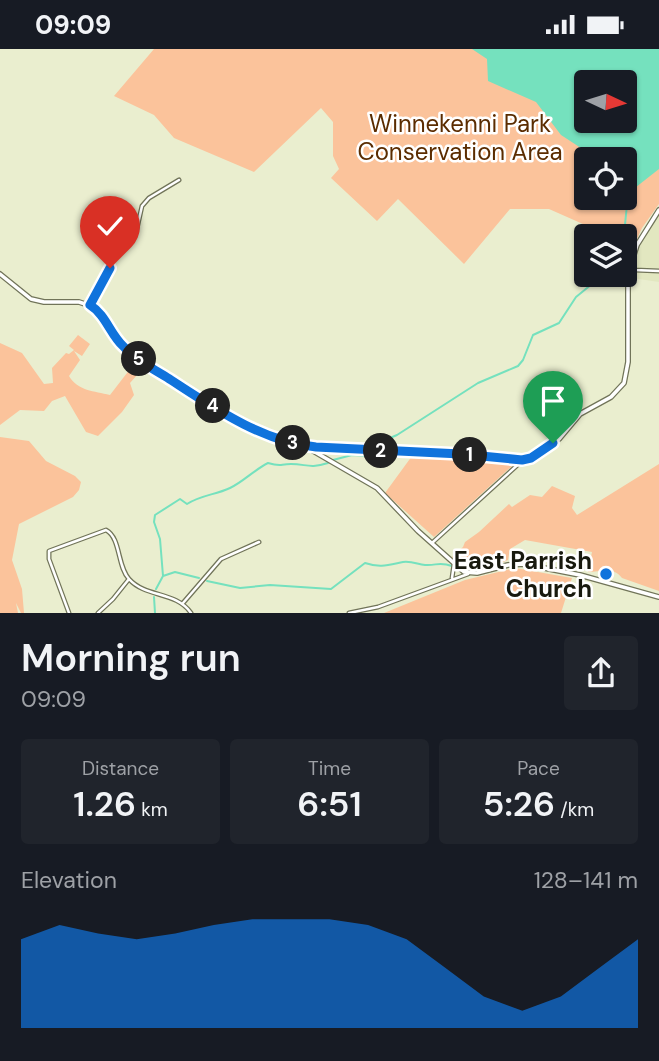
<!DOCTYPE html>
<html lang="en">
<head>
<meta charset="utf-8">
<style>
  :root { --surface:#171b24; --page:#20242c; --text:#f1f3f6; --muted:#9ea1a6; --accent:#1073dc }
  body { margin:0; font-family:"DM Sans",sans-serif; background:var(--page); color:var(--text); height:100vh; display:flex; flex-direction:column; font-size:26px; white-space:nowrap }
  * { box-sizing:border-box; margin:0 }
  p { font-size:23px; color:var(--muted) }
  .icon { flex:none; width:38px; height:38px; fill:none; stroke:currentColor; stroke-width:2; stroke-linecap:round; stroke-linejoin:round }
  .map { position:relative; height:564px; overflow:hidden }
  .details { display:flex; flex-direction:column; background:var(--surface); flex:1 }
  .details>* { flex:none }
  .needle { width:46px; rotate:94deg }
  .controls { position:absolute; left:574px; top:21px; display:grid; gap:14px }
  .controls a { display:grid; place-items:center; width:63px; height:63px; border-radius:7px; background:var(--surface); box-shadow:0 2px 5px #0004; font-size:35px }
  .pin { position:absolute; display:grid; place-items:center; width:60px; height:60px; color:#fff; margin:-72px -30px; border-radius:50% 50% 50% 0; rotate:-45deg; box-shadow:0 0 7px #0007 }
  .pin .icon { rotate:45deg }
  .km { position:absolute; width:35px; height:35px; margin:-18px; border-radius:50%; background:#222; color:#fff; font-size:19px; line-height:35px; text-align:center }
  .round { display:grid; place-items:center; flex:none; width:74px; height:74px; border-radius:7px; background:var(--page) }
  .summary { display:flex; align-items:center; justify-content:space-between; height:119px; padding:0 21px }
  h1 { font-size:38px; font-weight:600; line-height:52px }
  .stats { display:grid; grid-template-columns:repeat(3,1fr); gap:10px; height:119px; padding:7px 21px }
  .stats div { display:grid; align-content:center; border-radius:7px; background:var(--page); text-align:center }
  .stats b { font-size:35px; font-weight:600 }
  .stats small { font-size:19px; font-weight:400 }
  .stats p { font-size:19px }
  .chart { height:196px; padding:14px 21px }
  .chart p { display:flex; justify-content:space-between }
  .chart svg { width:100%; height:126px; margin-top:7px; fill:var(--accent); opacity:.7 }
  .status { display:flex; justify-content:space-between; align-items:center; height:49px; padding:0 35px; background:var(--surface); direction:ltr }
  .status svg { height:19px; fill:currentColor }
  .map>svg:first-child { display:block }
  .built { fill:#e2e7c0 }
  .green { fill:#fbc39b; fill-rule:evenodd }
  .water { fill:#75e1be; fill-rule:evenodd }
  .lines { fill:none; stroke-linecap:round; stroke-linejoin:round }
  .stream { stroke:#75e1be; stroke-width:2 }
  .minor-casing { stroke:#717459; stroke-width:5 }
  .tertiary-casing { stroke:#717459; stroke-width:6 }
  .minor { stroke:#fff; stroke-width:2.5 }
  .tertiary { stroke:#fff; stroke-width:3.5 }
  .route-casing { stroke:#fff; stroke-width:14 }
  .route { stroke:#1073dc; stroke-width:9 }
  .poi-dot { fill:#1073dc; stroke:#fff; stroke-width:2.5 }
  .labels { text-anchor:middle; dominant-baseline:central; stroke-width:5; stroke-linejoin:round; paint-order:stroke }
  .park-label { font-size:24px; fill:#5b2c00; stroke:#fff }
  .poi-label { font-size:24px; font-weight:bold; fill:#18190e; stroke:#fff; text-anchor:end }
</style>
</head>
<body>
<div class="status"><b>09:09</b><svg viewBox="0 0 49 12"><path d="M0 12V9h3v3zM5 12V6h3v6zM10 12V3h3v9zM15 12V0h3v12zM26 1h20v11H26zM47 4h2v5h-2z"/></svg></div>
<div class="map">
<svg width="659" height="564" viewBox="0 0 659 564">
  <rect width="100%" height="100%" fill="#eaeecf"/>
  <path class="built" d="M659 164V233L632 229 635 213 641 195Z"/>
  <path class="green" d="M154 0H659V155L642 179 633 198 625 194V187H610L549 160H510L464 215 398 150 377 172 331 129 339 120 333 107V73L321 59 254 123 174 89 154 66 114 47ZM586 33H625V72H586ZM586 110H625V149H586Z
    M78 286 90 295 82 307 74 302 80 311 69 327C78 342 94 342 110 346L137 311 145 317 130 334 134 346 122 363 98 387 86 383 65 347 52 352 44 362 20 361 0 376V294L22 304 44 335 53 334 52 319 66 304 69 305 74 301 69 297Z
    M0 388 29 392 46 412 75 427 81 433 79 441 73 448 19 475 12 511 22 540 24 564H21L16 554 18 564H0Z
    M412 407 509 412 512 417 434 488 385 444Z
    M659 415V542L622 529C613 517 601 523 588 523L592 503 525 491 510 500 508 511C483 521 473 529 452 508L463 498 465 493 479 483 509 455 512 458 530 446 542 448 552 437 575 447 572 459 577 466Z
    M515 519 572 529 561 564H384L465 531Z"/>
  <path class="water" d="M472 0H659V120L631 142 625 110H607L584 101 561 86 536 53 488 32 487 10ZM625 33V72H586V33Z"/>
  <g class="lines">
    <path class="stream" d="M624 185 627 156 631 142
      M374 399 388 387 390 389 397 386 478 334 518 317 523 311 533 286 559 274 576 248 603 226
      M333 411 352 406 368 407 372 404
      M163 527 175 523 199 529
      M207 532 240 539 270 536 331 540 365 514C380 519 388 516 403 513 412 512 417 515 425 516 437 517 438 512 452 517
      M156 540 163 527 160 490 154 473 155 466 180 450 187 455C201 446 215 446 230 439 243 433 254 421 268 414 282 418 279 415 291 415 307 415 309 420 328 414
      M154 548 155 564"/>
    <defs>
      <path id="minor" d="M632 217 635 221 659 222
        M90 256 107 226 114 209 136 184 142 157 149 149 179 131
        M432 494 523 411
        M452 529 454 515
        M183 554 221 510 259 493
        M69 564 49 510V502L106 481C121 489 117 517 129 530 146 549 176 542 191 564
        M98 564 113 550 129 530
        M349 564 378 558 468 525"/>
      <path id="tertiary" d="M0 225 31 250 44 253H79L94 258 101 264 121 296 155 321 237 371 284 391 316 398 461 405 525 411 559 390 580 365 611 348 624 334 628 313V225L637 196 659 161
        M308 399 377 439 418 482 464 523 477 524 508 516 524 515 580 526 659 548"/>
    </defs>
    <use href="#minor" class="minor-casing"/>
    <use href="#tertiary" class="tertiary-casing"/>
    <use href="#minor" class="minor"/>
    <use href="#tertiary" class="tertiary"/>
  </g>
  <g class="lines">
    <defs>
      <path id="route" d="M110 219 90 256C106 266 110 285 123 297 136 311 155 321 171 331 214 359 263 393 316 398L461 405 522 411 531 409 553 394"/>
    </defs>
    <use href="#route" class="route-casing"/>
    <use href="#route" class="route"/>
  </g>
  <circle class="poi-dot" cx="606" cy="525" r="7"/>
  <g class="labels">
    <g class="park-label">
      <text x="460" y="74">Winnekenni Park<tspan x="460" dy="28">Conservation Area</tspan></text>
    </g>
    <g class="poi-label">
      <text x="592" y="511">East Parrish<tspan x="592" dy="28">Church</tspan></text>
    </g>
  </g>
</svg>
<div class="controls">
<a><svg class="needle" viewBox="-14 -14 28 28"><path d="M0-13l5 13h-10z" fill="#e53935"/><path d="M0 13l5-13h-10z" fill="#9ea1a6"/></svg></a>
<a><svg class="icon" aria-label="locate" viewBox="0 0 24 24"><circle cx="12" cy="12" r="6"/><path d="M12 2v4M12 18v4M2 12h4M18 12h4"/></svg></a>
<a><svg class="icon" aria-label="layers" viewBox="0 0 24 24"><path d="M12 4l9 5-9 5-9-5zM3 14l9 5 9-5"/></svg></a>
</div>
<div class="pin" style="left:553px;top:394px;background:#1e9e55"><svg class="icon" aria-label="arrive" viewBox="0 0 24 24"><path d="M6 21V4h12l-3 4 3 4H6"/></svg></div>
<div class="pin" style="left:110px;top:219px;background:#d93025"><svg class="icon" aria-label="check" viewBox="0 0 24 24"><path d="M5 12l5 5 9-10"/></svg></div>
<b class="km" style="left:470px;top:406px">1</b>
<b class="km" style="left:381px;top:402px">2</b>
<b class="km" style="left:293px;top:394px">3</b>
<b class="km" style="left:213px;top:357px">4</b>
<b class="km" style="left:139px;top:310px">5</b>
</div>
<section class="details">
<div class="summary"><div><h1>Morning run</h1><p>09:09</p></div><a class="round"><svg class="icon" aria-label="share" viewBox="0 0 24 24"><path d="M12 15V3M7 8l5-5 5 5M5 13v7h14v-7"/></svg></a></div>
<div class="stats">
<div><p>Distance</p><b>1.26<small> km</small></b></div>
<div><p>Time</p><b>6:51</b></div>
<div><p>Pace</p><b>5:26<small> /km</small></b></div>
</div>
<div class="chart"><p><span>Elevation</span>128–141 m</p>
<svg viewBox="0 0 160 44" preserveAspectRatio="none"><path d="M0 44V13L10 8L20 11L30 13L40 11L50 8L60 6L70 6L80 6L90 8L100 13L110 23L120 33L130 38L140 33L150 23L160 13V44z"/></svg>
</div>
</section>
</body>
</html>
